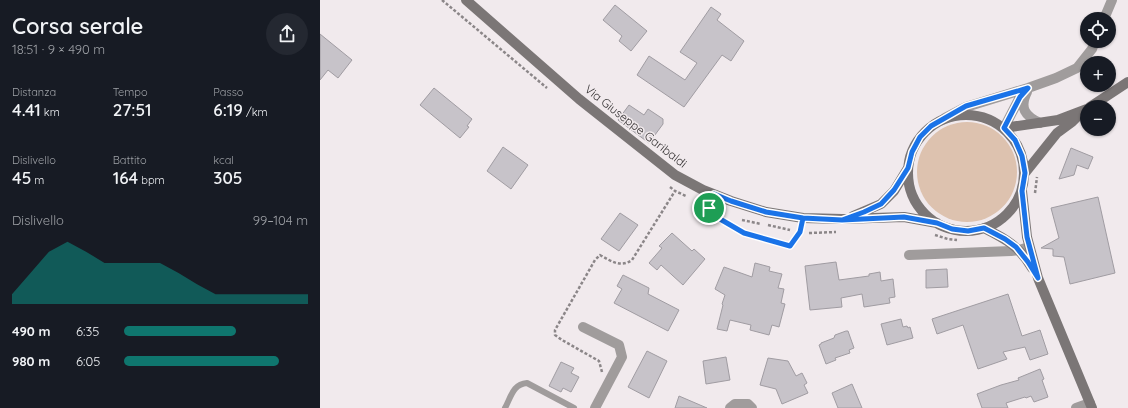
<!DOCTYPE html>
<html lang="it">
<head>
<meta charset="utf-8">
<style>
  :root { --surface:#171b24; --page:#242831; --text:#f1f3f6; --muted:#9ea1a6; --accent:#0f766e }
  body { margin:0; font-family:Quicksand,sans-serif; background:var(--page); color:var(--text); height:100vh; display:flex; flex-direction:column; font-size:15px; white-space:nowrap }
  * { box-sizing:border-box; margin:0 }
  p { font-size:13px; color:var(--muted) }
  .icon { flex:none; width:22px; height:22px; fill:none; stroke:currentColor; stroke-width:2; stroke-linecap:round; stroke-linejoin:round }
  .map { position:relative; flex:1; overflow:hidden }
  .side { display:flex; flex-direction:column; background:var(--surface); width:320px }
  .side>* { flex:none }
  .buttons { position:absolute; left:760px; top:12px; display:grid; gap:8px }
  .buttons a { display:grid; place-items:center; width:36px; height:36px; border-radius:50%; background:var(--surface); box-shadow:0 1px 3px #0004; font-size:20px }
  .pin { position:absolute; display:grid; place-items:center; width:34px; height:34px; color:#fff; margin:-17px; border:2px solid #fff; border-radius:50%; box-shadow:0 1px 4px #0007 }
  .round { display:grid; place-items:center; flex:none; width:42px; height:42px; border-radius:21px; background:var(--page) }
  .head { display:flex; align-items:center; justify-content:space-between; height:68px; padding:0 12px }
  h1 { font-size:22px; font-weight:600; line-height:30px }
  .stats { display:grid; grid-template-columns:repeat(3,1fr); gap:6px; height:68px; padding:4px 12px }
  .stats div { display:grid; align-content:center }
  .stats b { font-size:17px; font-weight:600 }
  .stats small { font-size:11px; font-weight:400 }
  .stats p { font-size:11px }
  .chart { height:112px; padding:8px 12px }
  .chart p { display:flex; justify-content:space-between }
  .chart svg { width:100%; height:72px; margin-top:4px; fill:var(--accent); opacity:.7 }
  ul { padding:0 12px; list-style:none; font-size:13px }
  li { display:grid; grid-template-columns:64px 48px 1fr; align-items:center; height:30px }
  li i { height:10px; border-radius:5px; background:var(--accent) }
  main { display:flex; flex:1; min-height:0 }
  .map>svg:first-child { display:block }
  .green { fill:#ddc2af }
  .building { fill:#c7c3c9; stroke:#a09ca2 }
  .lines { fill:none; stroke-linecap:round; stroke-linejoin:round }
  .path { stroke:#8b8688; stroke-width:2.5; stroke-dasharray:3 2; stroke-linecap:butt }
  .lane { stroke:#a09c9c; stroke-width:6 }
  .street { stroke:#a09c9c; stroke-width:10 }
  .secondary { stroke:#7b7676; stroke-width:10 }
  .route-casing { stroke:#fff; stroke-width:8 }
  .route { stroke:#1a73e8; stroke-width:5 }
  .labels { text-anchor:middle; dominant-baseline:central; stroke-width:3; stroke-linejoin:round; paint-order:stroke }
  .street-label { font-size:12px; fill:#353233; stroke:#f1eaed }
</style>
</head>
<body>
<main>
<section class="side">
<div class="head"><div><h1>Corsa serale</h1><p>18:51 · 9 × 490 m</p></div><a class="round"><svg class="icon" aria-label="share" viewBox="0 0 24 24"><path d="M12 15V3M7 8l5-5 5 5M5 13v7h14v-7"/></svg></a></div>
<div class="stats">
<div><p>Distanza</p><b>4.41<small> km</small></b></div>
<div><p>Tempo</p><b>27:51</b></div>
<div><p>Passo</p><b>6:19<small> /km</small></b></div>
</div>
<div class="stats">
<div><p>Dislivello</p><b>45<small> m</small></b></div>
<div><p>Battito</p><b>164<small> bpm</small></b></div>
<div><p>kcal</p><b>305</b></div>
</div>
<div class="chart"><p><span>Dislivello</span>99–104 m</p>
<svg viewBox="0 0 160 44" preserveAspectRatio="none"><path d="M0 44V38L10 25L20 12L30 6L40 12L50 19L60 19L70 19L80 19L90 25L100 32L110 38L120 38L130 38L140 38L150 38L160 38V44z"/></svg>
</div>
<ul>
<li><b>490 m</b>6:35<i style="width:61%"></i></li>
<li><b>980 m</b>6:05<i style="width:84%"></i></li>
</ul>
</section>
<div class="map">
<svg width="808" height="408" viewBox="0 0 808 408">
  <rect width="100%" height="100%" fill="#f1eaed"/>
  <path class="green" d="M597 172a50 50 0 1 1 100 0a50 50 0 1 1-100 0Z"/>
  <path class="building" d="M295 5 327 31 311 51 299 41 302 36 283 20Z
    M391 7 401 14 397 20 424 41 411 61 402 55 364 107 317 75 329 56 365 80 377 63 360 52Z
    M0 34 32 60 18 78 8 70 0 80Z
    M114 88 152 119 147 126 149 127 140 138 100 105Z
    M309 105 324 115 328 109 343 119V124L329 143 298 120Z
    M183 147 208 165 191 189 167 171Z
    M751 148 773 157 768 169 757 165 754 175 739 179Z
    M778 197 795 273 750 284 744 257 733 256V249L721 248 739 238 731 208Z
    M300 213 318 225 299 251 281 239Z
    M352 233 372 251 374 249 385 259 363 285 341 265 337 270 329 263 342 248 339 246Z
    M516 262 519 280 549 276V274L560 272 561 281 573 279 575 297 569 298 570 303 544 307 542 294 521 298 522 307 490 310 485 266Z
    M435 263 450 267 449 271 462 274 458 288 464 289 461 303 465 304 459 327 452 325 449 335 430 330 431 325 410 320 407 331 397 329 403 305 402 304 405 295 395 289 404 267 432 277Z
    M627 269 628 287 606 288V270Z
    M303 275 329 288 328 294 359 310 348 331 294 303 302 289 297 286Z
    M688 294 702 336 720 330 728 354 710 360 705 347 683 352 687 359 658 369 643 325 617 334 612 319Z
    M581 319 583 327 587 326 588 328 590 327 593 338 567 345 561 324Z
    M526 331H528L534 348 529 350 530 353 515 358 516 360 506 364 499 345 501 344V343L514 338 515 335Z
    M327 351 347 361 329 398 308 387Z
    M406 357 410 380 386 384 383 361Z
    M448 358 468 361 476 376 482 373 487 383 484 385 488 393 462 404 456 389 440 385Z
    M241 362 254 368 251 373 259 377 251 392 243 388 241 392 229 386Z
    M720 369 724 379 722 380 728 397 714 402 711 396 706 398 705 397 686 403 688 408H662L657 394 681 385 699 380 698 378Z
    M532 384 542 408H518L512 393Z
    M359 396 387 408H355Z"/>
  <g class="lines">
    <path class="path" d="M122 0 227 88
      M350 187 355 191 366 196
      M715 193 717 177
      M422 220 441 224
      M448 225 470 230
      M489 233 516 232
      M615 235 628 239 637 240
      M282 372 279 361 242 340 235 335V330L275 260 280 255C291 261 300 268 312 260L355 191"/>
    <path class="lane" d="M393 194 388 212 424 233 470 246 480 232 483 218
      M185 408C191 397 193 384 207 383L254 408"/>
    <path class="street" d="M784 19 792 0
      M707 92C699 108 705 116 720 123
      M625 118 646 107 708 88 736 78 757 68 772 49 775 41
      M684 128 700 97 708 88
      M589 255 691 251 699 250 709 247
      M263 327 299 345 302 357 275 408
      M410 408 415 404H428L432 408
      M756 408 770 403"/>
    <path class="secondary" d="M146 0 259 99 355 175 383 190 411 201 446 212 483 218 522 219 584 217 617 223
      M770 107 808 82
      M588 173a58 58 0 1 1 116 0a58 58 0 1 1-116 0Z
      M684 128 738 120 767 109
      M705 173 737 133 752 122 760 114
      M702 191 707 237 718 278 772 408
      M533 216 561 204 574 191 588 168
      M664 228C686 239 699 246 712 268"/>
  </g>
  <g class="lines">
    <defs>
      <path id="route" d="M389 208 394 194 411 201 446 212 483 218 522 220 584 217 617 223 632 229 648 231 664 228 685 239 696 247 708 262 718 278 707 237 702 191 705 173 702 156 695 140 684 128 700 97 708 88 646 106 611 126 600 137 592 152 588 168 574 190 561 204 544 212 522 220 483 218 480 232 470 246 424 233 388 212 389 208"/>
    </defs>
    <use href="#route" class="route-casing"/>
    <use href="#route" class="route"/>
  </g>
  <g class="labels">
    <g class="street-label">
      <text transform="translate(316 126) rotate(38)">Via Giuseppe Garibaldi</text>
    </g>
  </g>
</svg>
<div class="buttons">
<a><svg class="icon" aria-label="locate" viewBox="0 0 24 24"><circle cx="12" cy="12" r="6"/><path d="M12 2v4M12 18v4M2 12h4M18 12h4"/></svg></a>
<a>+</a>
<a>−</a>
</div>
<div class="pin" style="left:389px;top:208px;background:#1e9e55"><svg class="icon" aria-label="arrive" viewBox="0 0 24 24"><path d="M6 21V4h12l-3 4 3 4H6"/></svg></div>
</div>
</main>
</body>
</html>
